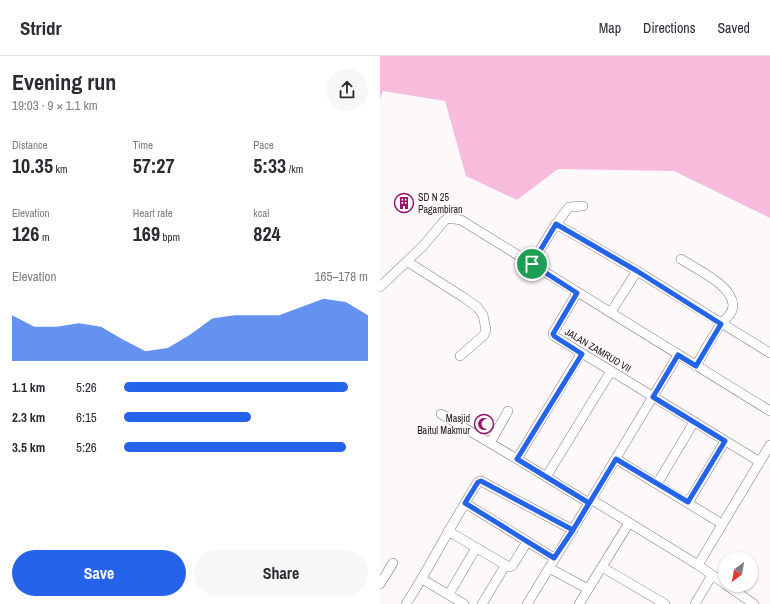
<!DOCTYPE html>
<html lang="en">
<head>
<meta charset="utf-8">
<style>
  :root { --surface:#fff; --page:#f7f7f7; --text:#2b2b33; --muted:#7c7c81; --line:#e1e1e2; --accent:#2563eb }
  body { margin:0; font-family:"Archivo Narrow",sans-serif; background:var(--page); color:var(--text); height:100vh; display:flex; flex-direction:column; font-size:15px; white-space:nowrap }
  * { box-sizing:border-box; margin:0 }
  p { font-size:13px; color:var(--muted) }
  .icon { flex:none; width:22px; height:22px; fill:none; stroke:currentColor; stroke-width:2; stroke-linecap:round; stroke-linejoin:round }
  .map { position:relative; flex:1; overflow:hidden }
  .sheet { display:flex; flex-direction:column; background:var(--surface); width:380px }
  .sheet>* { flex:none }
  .needle { width:26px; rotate:211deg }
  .fabs { position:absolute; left:338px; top:496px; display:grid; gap:8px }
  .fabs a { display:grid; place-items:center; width:40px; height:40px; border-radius:50%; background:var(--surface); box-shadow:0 1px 3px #0004; font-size:20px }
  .pin { position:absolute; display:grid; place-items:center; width:34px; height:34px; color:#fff; margin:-17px; border:2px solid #fff; border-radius:50%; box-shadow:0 1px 4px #0007 }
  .round { display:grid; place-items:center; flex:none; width:42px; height:42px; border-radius:21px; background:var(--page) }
  .head { display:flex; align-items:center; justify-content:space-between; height:68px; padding:0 12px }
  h1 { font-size:22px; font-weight:700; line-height:30px }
  .figures { display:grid; grid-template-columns:repeat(3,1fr); gap:6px; height:68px; padding:4px 12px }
  .figures div { display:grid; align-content:center }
  .figures b { font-size:20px; font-weight:700 }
  .figures small { font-size:11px; font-weight:400 }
  .figures p { font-size:11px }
  .chart { height:112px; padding:8px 12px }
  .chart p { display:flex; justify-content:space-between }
  .chart svg { width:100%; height:72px; margin-top:4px; fill:var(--accent); opacity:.7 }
  .button { display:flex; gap:8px; margin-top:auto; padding:8px 12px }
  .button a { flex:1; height:46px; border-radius:24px; background:var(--accent); color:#fff; font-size:16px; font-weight:700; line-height:46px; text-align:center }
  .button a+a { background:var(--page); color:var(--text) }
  ul { padding:0 12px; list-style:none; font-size:13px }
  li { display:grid; grid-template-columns:64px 48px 1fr; align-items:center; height:30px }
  li i { height:10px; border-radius:5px; background:var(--accent) }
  header { display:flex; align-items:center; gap:24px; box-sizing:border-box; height:56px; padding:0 20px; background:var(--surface); border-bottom:1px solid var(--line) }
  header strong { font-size:19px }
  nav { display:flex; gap:22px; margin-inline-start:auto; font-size:14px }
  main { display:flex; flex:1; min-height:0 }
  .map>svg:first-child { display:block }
  .green { fill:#f7bcdc }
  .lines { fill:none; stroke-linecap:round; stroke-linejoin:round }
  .minor-casing { stroke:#897881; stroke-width:10 }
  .minor { stroke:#fff; stroke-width:9 }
  .route-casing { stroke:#fff; stroke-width:8 }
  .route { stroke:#2563eb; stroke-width:5 }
  .labels { text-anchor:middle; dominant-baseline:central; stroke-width:3; stroke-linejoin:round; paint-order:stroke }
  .poi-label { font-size:10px; fill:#221b1f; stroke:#fdf9fb; text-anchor:start }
  .street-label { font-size:10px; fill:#221b1f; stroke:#fdf9fb }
</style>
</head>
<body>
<header>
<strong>Stridr</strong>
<nav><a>Map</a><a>Directions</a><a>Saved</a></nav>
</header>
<main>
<section class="sheet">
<div class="head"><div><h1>Evening run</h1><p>19:03 · 9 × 1.1 km</p></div><a class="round"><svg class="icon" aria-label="share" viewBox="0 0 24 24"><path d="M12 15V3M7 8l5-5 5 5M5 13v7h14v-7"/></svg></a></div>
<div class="figures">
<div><p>Distance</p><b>10.35<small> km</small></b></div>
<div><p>Time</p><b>57:27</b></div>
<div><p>Pace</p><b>5:33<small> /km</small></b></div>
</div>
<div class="figures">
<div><p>Elevation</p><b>126<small> m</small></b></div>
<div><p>Heart rate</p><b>169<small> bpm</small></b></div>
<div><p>kcal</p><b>824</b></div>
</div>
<div class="chart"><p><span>Elevation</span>165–178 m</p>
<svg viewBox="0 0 160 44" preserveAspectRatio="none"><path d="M0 44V16L10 23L20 23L30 21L40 23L50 31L60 38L70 36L80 28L90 18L100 16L110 16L120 16L130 11L140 6L150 8L160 16V44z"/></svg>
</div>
<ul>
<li><b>1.1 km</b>5:26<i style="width:92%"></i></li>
<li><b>2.3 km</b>6:15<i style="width:52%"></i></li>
<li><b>3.5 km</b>5:26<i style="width:91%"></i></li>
</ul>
<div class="button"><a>Save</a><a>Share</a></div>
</section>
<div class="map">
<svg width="390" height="548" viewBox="0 0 390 548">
  <rect width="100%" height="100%" fill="#fdf9fb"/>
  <path class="green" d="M0 0H390V162L294 115 178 113 137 144 86 120 65 45 3 35 0 43Z"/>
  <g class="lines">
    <defs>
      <path id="minor" d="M176 168 189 151 203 150
        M301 203C316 213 352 229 353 249 353 258 346 262 342 267 332 280 324 296 316 310
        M28 206 83 241 97 251 103 259 106 274 104 279 80 300
        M151 208 176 168 257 215 390 297
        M0 231 43 190 64 165 68 162 81 164 390 355
        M197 237 173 277 174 280 380 406
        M231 256 257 215
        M61 358 137 403 209 447
        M110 387 128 355
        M137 403 201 298
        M236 403 342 468
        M166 421 231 315
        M277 428 314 366
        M212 442 214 445 318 509 345 528
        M85 447 174 502
        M308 447 345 385
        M68 475 129 511 132 510 147 486
        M318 509 390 389
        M222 511 285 548
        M169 512 208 533
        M42 523 84 548
        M0 528 13 507
        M346 529 374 548
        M69 538 96 492
        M26 548C52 508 72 466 98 426L101 425 193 474
        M102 548 125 510
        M147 548 212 442 298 299
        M199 548 249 467
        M315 548 332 519"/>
    </defs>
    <use href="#minor" class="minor-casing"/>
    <use href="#minor" class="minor"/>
  </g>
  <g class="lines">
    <defs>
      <path id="route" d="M152 208 197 237 173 278 174 280 202 298 137 403 209 447 193 474 101 425 98 426 85 447 174 502 193 474 236 403 308 446 345 385 273 341 298 299 316 310 341 268 257 215 176 168 152 208"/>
    </defs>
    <use href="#route" class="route-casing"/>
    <use href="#route" class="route"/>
  </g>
  <defs>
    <symbol id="building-ring" viewBox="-11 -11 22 22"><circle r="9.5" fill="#fdf9fb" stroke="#95146c" stroke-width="1.5"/><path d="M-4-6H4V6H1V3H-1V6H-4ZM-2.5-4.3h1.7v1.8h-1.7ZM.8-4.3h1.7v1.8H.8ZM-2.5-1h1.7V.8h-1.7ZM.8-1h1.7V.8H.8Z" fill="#95146c"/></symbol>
    <symbol id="mosque-ring" viewBox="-11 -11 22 22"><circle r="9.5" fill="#fdf9fb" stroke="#95146c" stroke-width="1.5"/><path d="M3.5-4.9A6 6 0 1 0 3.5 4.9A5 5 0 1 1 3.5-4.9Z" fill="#95146c"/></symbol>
  </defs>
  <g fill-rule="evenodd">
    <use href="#building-ring" x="13" y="136" width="22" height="22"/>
    <use href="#mosque-ring" x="93" y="357" width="22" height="22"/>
  </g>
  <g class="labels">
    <g class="poi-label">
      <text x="38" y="141">SD N 25<tspan x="38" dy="12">Pagambiran</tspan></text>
      <text x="90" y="362" text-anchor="end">Masjid<tspan x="90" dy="12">Baitul Makmur</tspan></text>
    </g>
    <g class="street-label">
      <text transform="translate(218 294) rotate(31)">JALAN ZAMRUD VII</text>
    </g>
  </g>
</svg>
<div class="fabs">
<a><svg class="needle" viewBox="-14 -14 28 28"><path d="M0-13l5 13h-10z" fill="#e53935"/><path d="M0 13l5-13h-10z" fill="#7c7c81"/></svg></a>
</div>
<div class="pin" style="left:152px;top:208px;background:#1e9e55"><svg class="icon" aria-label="arrive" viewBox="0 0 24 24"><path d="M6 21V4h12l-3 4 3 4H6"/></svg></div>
</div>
</main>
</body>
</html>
